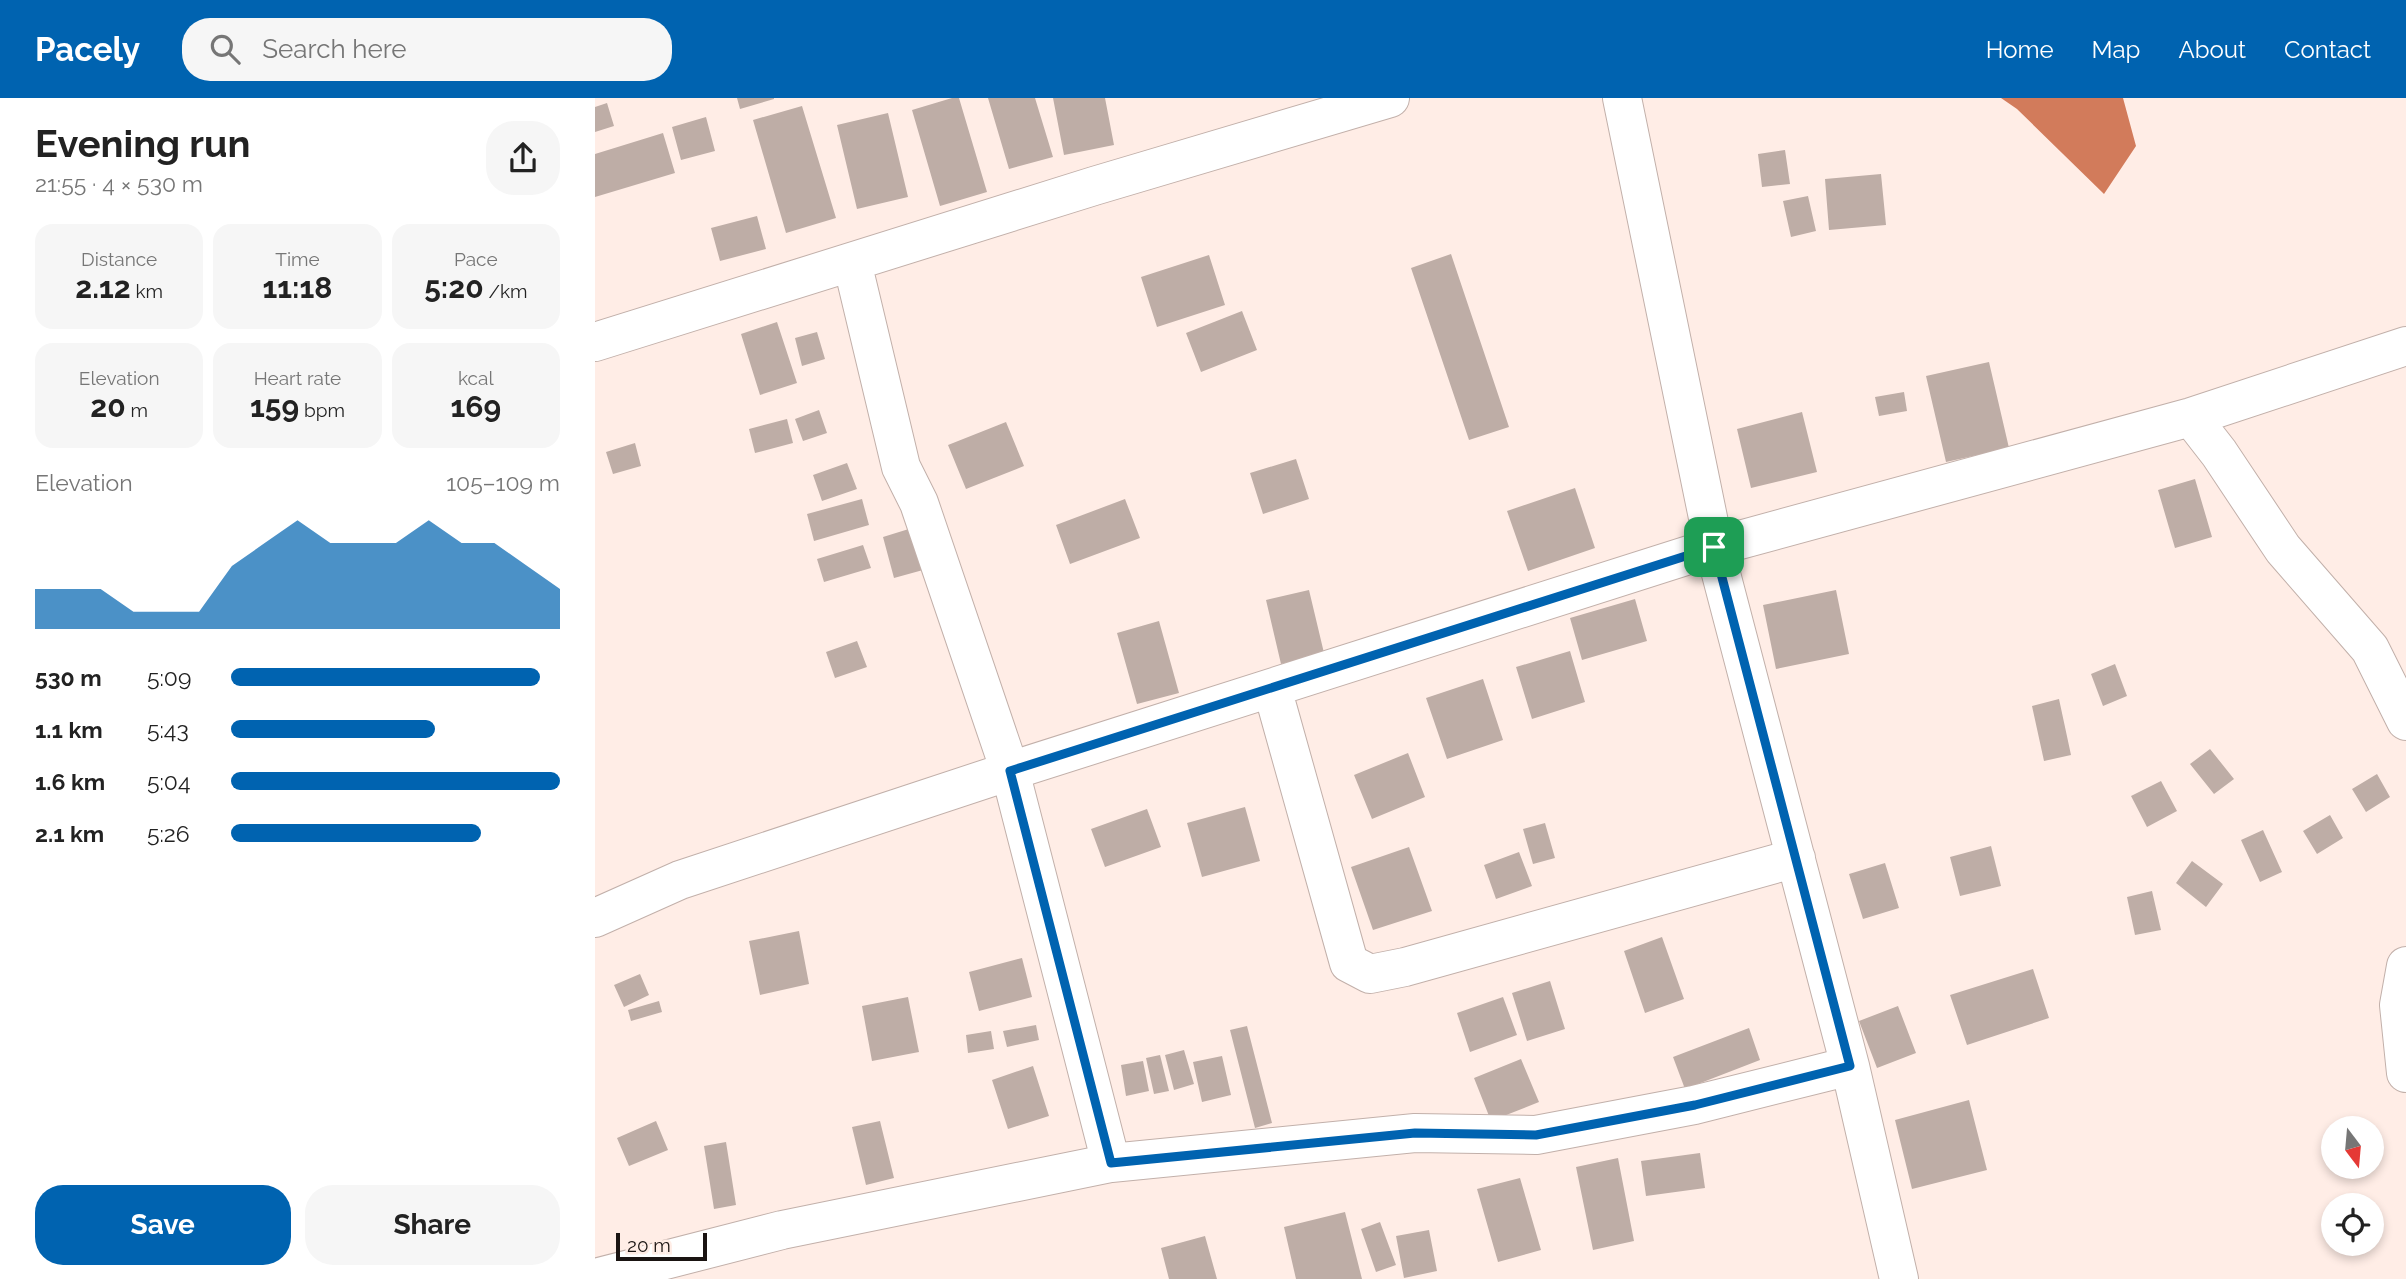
<!DOCTYPE html>
<html lang="en">
<head>
<meta charset="utf-8">
<style>
  :root { --surface:#fff; --page:#f6f6f6; --text:#222; --muted:#767676; --accent:#0063b0 }
  body { margin:0; font-family:Raleway,sans-serif; background:var(--page); color:var(--text); height:100vh; display:flex; flex-direction:column; font-size:26px; white-space:nowrap }
  * { box-sizing:border-box; margin:0 }
  p { font-size:23px; color:var(--muted) }
  .icon { flex:none; width:38px; height:38px; fill:none; stroke:currentColor; stroke-width:2; stroke-linecap:round; stroke-linejoin:round }
  .map { position:relative; flex:1; overflow:hidden }
  .side { display:flex; flex-direction:column; background:var(--surface); width:595px }
  .side>* { flex:none }
  .needle { width:46px; rotate:164deg }
  .fabs { position:absolute; left:1726px; top:1018px; display:grid; gap:14px }
  .fabs a { display:grid; place-items:center; width:63px; height:63px; border-radius:50%; background:var(--surface); box-shadow:0 4px 10px #0003; font-size:35px }
  .scale { position:absolute; left:21px; bottom:18px; width:91px; box-sizing:border-box; padding-left:7px; border:4px solid #1a1412; border-top:0; font-size:19px; line-height:24px; white-space:nowrap; color:#1a1412; -webkit-text-stroke:5px #ffede6; paint-order:stroke }
  .pin { position:absolute; display:grid; place-items:center; width:60px; height:60px; color:#fff; margin:-30px; border-radius:14px; box-shadow:0 4px 10px #0006 }
  .round { display:grid; place-items:center; flex:none; width:74px; height:74px; border-radius:28px; background:var(--page) }
  .overview { display:flex; align-items:center; justify-content:space-between; height:119px; padding:0 35px }
  h1 { font-size:38px; font-weight:700; line-height:52px }
  .figures { display:grid; grid-template-columns:repeat(3,1fr); gap:10px; height:119px; padding:7px 35px }
  .figures div { display:grid; align-content:center; border-radius:18px; background:var(--page); text-align:center }
  .figures b { font-size:30px; font-weight:700 }
  .figures small { font-size:19px; font-weight:400 }
  .figures p { font-size:19px }
  .chart { height:196px; padding:14px 35px }
  .chart p { display:flex; justify-content:space-between }
  .chart svg { width:100%; height:126px; margin-top:7px; fill:var(--accent); opacity:.7 }
  .action { display:flex; gap:14px; margin-top:auto; padding:14px 35px }
  .action a { flex:1; height:80px; border-radius:28px; background:var(--accent); color:#fff; font-size:28px; font-weight:700; line-height:80px; text-align:center }
  .action a+a { background:var(--page); color:var(--text) }
  ul { padding:0 35px; list-style:none; font-size:23px }
  li { display:grid; grid-template-columns:112px 84px 1fr; align-items:center; height:52px }
  li i { height:18px; border-radius:9px; background:var(--accent) }
  header { display:flex; align-items:center; gap:42px; box-sizing:border-box; height:98px; padding:0 35px; background:var(--accent); color:#fff }
  header strong { font-size:33px }
  nav { display:flex; gap:38px; margin-inline-start:auto; font-size:24px }
  .search { width:490px; height:63px; background:var(--page); display:flex; align-items:center; gap:18px; box-sizing:border-box; padding:0 24px; border-radius:28px; color:var(--muted); font-size:26px }
  main { display:flex; flex:1; min-height:0 }
  .map>svg:first-child { display:block }
  .water { fill:#d27b5b }
  .building { fill:#beada6 }
  .lines { fill:none; stroke-linecap:round; stroke-linejoin:round }
  .minor-casing { stroke:#c2b0aa; stroke-width:40 }
  .minor { stroke:#fff; stroke-width:38 }
  .route-casing { stroke:#fff; stroke-width:14 }
  .route { stroke:#0063b0; stroke-width:9 }
</style>
</head>
<body>
<header>
<strong>Pacely</strong>
<div class="search"><svg class="icon" aria-label="search" viewBox="0 0 24 24"><circle cx="10" cy="10" r="6"/><path d="M15 15l6 6"/></svg>Search here</div>
<nav><a>Home</a><a>Map</a><a>About</a><a>Contact</a></nav>
</header>
<main>
<section class="side">
<div class="overview"><div><h1>Evening run</h1><p>21:55 · 4 × 530 m</p></div><a class="round"><svg class="icon" aria-label="share" viewBox="0 0 24 24"><path d="M12 15V3M7 8l5-5 5 5M5 13v7h14v-7"/></svg></a></div>
<div class="figures">
<div><p>Distance</p><b>2.12<small> km</small></b></div>
<div><p>Time</p><b>11:18</b></div>
<div><p>Pace</p><b>5:20<small> /km</small></b></div>
</div>
<div class="figures">
<div><p>Elevation</p><b>20<small> m</small></b></div>
<div><p>Heart rate</p><b>159<small> bpm</small></b></div>
<div><p>kcal</p><b>169</b></div>
</div>
<div class="chart"><p><span>Elevation</span>105–109 m</p>
<svg viewBox="0 0 160 44" preserveAspectRatio="none"><path d="M0 44V30L10 30L20 30L30 38L40 38L50 38L60 22L70 14L80 6L90 14L100 14L110 14L120 6L130 14L140 14L150 22L160 30V44z"/></svg>
</div>
<ul>
<li><b>530 m</b>5:09<i style="width:94%"></i></li>
<li><b>1.1 km</b>5:43<i style="width:62%"></i></li>
<li><b>1.6 km</b>5:04<i style="width:100%"></i></li>
<li><b>2.1 km</b>5:26<i style="width:76%"></i></li>
</ul>
<div class="action"><a>Save</a><a>Share</a></div>
</section>
<div class="map">
<svg width="1811" height="1181" viewBox="0 0 1811 1181">
  <rect width="100%" height="100%" fill="#ffede6"/>
  <path class="water" d="M1406 0H1528L1541 48 1509 96 1422 11Z"/>
  <path class="building" d="M142 0H179V1L145 11Z
    M357 0H364L392 94 345 108 317 12Z
    M393 0H440L458 59 414 71Z
    M458 0H510L519 47 469 57Z
    M12 5 19 28 0 34V9Z
    M207 8 241 120 191 135 158 22Z
    M293 15 313 99 262 111 242 27Z
    M111 19 120 53 86 62 77 29Z
    M68 35 80 75 0 99V56Z
    M1190 52 1195 86 1167 89 1163 56Z
    M1286 76 1291 127 1234 132 1230 81Z
    M1213 98 1221 133 1196 139 1188 103Z
    M162 118 171 151 125 163 116 130Z
    M856 156 914 329 874 342 816 170Z
    M614 157 630 207 562 229 546 179Z
    M647 213 662 252 606 274 591 235Z
    M182 224 202 285 165 297 146 236Z
    M222 234 230 261 207 268 200 240Z
    M1394 264 1414 350 1351 364 1331 278Z
    M1309 294 1312 313 1284 318 1280 299Z
    M224 312 232 335 208 343 200 321Z
    M1207 314 1222 374 1156 390 1142 331Z
    M192 321 198 345 160 355 154 331Z
    M411 324 429 368 371 391 353 347Z
    M40 345 46 368 18 376 11 354Z
    M701 361 714 401 668 416 655 375Z
    M252 365 262 391 227 403 218 377Z
    M1600 381 1617 439 1580 450 1563 392Z
    M980 390 1000 450 933 473 912 413Z
    M267 401 274 427 219 443 212 416Z
    M530 401 545 440 475 466 461 427Z
    M317 430 328 472 299 480 288 439Z
    M268 447 276 470 229 484 222 461Z
    M714 492 729 555 686 566 671 502Z
    M1241 492 1254 556 1181 571 1168 507Z
    M1040 501 1052 543 987 562 975 520Z
    M564 523 584 595 542 606 522 535Z
    M262 543 272 569 240 580 231 554Z
    M975 553 990 604 937 621 921 569Z
    M1520 566 1532 598 1508 608 1496 576Z
    M888 581 908 642 852 661 831 600Z
    M1464 601 1476 657 1449 663 1437 608Z
    M1615 651 1639 681 1619 696 1595 666Z
    M813 655 830 699 777 721 759 677Z
    M1782 676 1795 699 1771 714 1757 691Z
    M1566 683 1582 713 1552 729 1536 698Z
    M650 709 665 763 607 779 592 725Z
    M552 711 566 749 510 769 496 731Z
    M1735 717 1748 740 1722 756 1708 733Z
    M950 725 960 760 938 766 928 731Z
    M1668 732 1687 774 1665 784 1646 742Z
    M1396 748 1406 788 1365 798 1355 759Z
    M814 749 837 813 778 832 756 769Z
    M924 754 937 788 901 801 889 767Z
    M1597 763 1628 786 1611 809 1581 785Z
    M1290 765 1304 810 1268 821 1254 776Z
    M1557 793 1566 832 1540 837 1532 799Z
    M204 833 214 886 165 897 154 843Z
    M1067 839 1089 901 1050 915 1029 853Z
    M427 860 437 899 384 913 374 874Z
    M1438 871 1454 920 1372 947 1355 897Z
    M45 876 54 897 29 909 19 887Z
    M955 883 970 931 932 943 917 895Z
    M313 899 324 954 277 963 267 908Z
    M908 899 922 937 875 954 862 915Z
    M64 903 67 914 36 923 33 912Z
    M1303 908 1321 955 1282 970 1264 923Z
    M441 927 444 942 412 949 408 933Z
    M652 928 677 1025 660 1030 635 932Z
    M1154 930 1165 962 1090 991 1078 959Z
    M396 933 399 951 373 955 371 937Z
    M589 952 599 986 579 992 570 957Z
    M565 957 574 993 559 996 551 960Z
    M627 958 636 997 607 1004 598 964Z
    M926 961 944 1004 896 1023 879 980Z
    M548 963 554 993 531 998 526 967Z
    M438 968 454 1018 413 1031 397 982Z
    M1374 1002 1392 1072 1317 1091 1300 1022Z
    M61 1023 73 1052 34 1068 22 1040Z
    M285 1023 299 1080 271 1087 257 1029Z
    M131 1044 141 1107 119 1111 109 1048Z
    M1105 1055 1110 1090 1051 1098 1046 1063Z
    M1023 1060 1039 1143 998 1152 981 1069Z
    M925 1080 946 1152 903 1164 882 1091Z
    M750 1114 767 1181H701L689 1129Z
    M785 1124 801 1167 781 1174 766 1131Z
    M834 1132 842 1173 809 1180 801 1138Z
    M610 1138 622 1181H574L566 1150Z"/>
  <g class="lines">
    <defs>
      <path id="minor" d="M1027 0 1119 449 1255 968 1304 1181
        M257 164 306 369 324 405 415 673 516 1065
        M0 244 499 88 795 0
        M1596 319 1624 355 1688 451 1775 551 1811 623
        M677 590 754 865 775 876 810 869 1201 760
        M0 820 85 782 415 673 1119 449 1596 319 1811 248
        M1811 868 1804 907 1811 975
        M0 1180 187 1132 516 1065 820 1035 941 1037 1099 1007 1255 968"/>
    </defs>
    <use href="#minor" class="minor-casing"/>
    <use href="#minor" class="minor"/>
  </g>
  <g class="lines">
    <defs>
      <path id="route" d="M1119 449 1255 968 1100 1007 941 1037 820 1035 516 1065 415 673Z"/>
    </defs>
    <use href="#route" class="route-casing"/>
    <use href="#route" class="route"/>
  </g>
</svg>
<div class="fabs">
<a><svg class="needle" viewBox="-14 -14 28 28"><path d="M0-13l5 13h-10z" fill="#e53935"/><path d="M0 13l5-13h-10z" fill="#767676"/></svg></a>
<a><svg class="icon" aria-label="locate" viewBox="0 0 24 24"><circle cx="12" cy="12" r="6"/><path d="M12 2v4M12 18v4M2 12h4M18 12h4"/></svg></a>
</div>
<div class="scale">20 m</div>
<div class="pin" style="left:1119px;top:449px;background:#1e9e55"><svg class="icon" aria-label="arrive" viewBox="0 0 24 24"><path d="M6 21V4h12l-3 4 3 4H6"/></svg></div>
</div>
</main>
</body>
</html>
